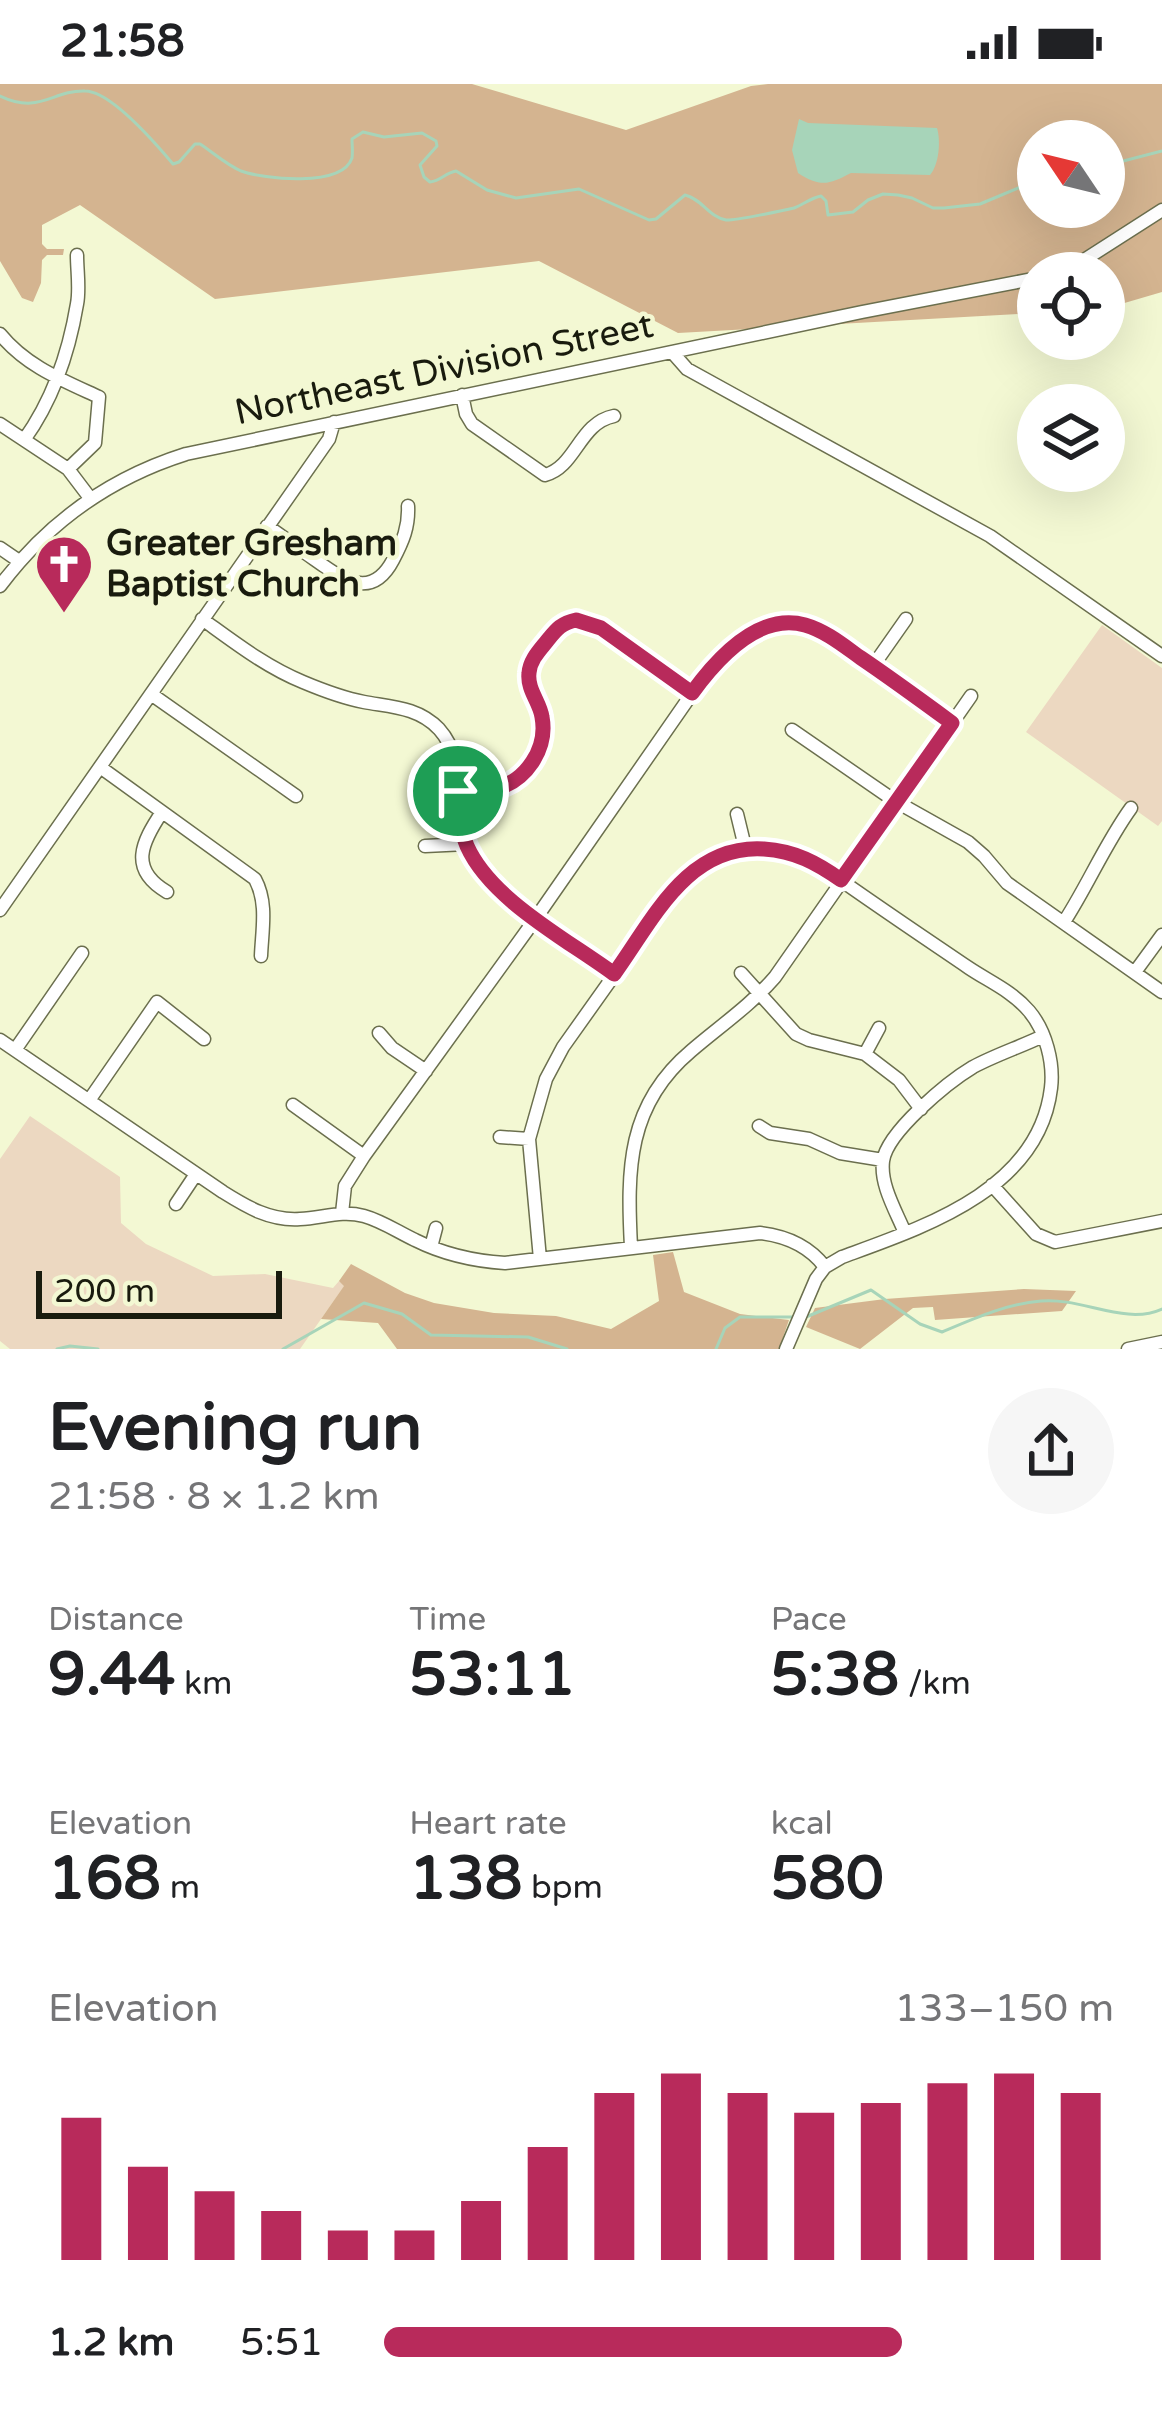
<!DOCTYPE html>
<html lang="en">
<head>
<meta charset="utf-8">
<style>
  :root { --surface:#fff; --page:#f6f6f6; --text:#202124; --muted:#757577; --accent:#b82a5b }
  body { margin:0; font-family:"Varela Round",sans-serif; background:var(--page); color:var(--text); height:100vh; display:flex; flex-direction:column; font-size:45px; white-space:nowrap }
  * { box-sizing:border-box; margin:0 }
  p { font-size:39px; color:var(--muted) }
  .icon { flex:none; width:66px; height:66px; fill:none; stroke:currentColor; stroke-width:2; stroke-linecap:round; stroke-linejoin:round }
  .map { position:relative; height:1265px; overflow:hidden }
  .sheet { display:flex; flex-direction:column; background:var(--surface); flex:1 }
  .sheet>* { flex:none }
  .needle { width:78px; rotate:305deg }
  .controls { position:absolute; left:1017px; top:36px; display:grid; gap:24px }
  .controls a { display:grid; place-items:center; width:108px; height:108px; border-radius:50%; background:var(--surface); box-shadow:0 12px 48px #0002; font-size:60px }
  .scale { position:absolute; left:36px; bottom:30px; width:246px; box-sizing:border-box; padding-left:12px; border:6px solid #191b0e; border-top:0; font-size:33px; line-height:42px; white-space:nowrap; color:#191b0e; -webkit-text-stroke:9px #f3f8d3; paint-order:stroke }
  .pin { position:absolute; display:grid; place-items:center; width:102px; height:102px; color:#fff; margin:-51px; border:6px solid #fff; border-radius:50%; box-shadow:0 3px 12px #0007 }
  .round { display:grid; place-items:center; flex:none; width:126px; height:126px; border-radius:63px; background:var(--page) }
  .overview { display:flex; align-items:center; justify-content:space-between; height:204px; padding:0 48px }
  h1 { font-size:66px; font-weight:700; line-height:90px }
  .figures { display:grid; grid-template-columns:repeat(3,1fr); gap:18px; height:204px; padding:12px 48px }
  .figures div { display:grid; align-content:center }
  .figures b { font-size:60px; font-weight:700 }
  .figures small { font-size:33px; font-weight:400 }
  .figures p { font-size:33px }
  .chart { height:336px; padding:24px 48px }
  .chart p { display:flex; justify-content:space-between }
  .chart svg { width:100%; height:216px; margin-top:12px; stroke:var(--accent); stroke-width:6 }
  ul { padding:0 48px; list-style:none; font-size:39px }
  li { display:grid; grid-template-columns:192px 144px 1fr; align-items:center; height:90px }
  li i { height:30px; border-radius:15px; background:var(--accent) }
  .status { display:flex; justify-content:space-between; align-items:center; height:84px; padding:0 60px; background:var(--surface); direction:ltr }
  .status svg { height:33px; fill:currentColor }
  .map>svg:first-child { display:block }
  .green { fill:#ecd8c1 }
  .forest { fill:#d4b490; fill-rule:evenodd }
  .water { fill:#a7d4b9 }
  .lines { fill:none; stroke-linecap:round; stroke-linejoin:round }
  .stream { stroke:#a7d4b9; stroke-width:3 }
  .minor-casing { stroke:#6b6f4e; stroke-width:15 }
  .minor { stroke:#fff; stroke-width:12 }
  .route-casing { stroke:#fff; stroke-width:24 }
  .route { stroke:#b82a5b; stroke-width:15 }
  .labels { text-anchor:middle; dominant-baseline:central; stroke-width:9; stroke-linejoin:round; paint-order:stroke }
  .street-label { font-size:36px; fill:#191b0e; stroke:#f3f8d3 }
  .poi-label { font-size:36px; font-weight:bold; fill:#191b0e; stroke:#f3f8d3; text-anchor:start }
</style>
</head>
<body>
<div class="status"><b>21:58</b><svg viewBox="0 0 49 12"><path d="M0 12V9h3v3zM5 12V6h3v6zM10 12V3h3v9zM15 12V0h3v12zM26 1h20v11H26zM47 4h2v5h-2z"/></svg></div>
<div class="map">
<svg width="1162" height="1265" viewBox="0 0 1162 1265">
  <rect width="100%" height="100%" fill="#f3f8d3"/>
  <path class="green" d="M1102 541 1162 584V737L1158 742 1026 648Z
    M30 1032 120 1093 121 1139 146 1160 213 1192 265 1190 333 1204 339 1197 345 1201 300 1265H10L0 1257V1075Z"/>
  <path class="forest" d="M0 0H472L626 46 751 2 768 0H1162V208L1104 225V189H1038V229L678 249 539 177 215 215 80 121 42 141V160L47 165H64L63 171H47L42 176 41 199 33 218 22 214 0 177ZM1038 57H1104V123H1038Z
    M673 1168 684 1208 740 1230 789 1236 779 1265H397L378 1239 321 1235 344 1202 339 1197 351 1180 405 1209 434 1219 494 1229 556 1232 611 1245 659 1217 653 1171Z
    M1024 1205 1076 1207 1062 1227 935 1236 933 1223 913 1224 860 1265 806 1243 815 1224 885 1215Z"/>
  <path class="water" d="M799 35 808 39 937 44C941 57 939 81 930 91L851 89C830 100 821 104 798 89L792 66Z"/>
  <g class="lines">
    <path class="stream" d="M0 12C40 31 52 6 85 7 111 7 157 61 173 80L179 78 195 60H200C214 69 225 80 241 87 263 95 342 104 352 74 353 68 352 61 352 55L363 48 384 53 422 49 436 57 437 62 420 81 424 93 430 98C441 97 445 89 456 87L487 106 516 114 579 105 649 136 656 135 685 111C702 115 709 133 726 136 733 137 786 126 794 124 804 120 811 114 821 112L826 117 828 131 853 128 868 116 883 110 898 111 912 114 933 124H944L980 120 1023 102 1038 100
      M1104 82 1162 67
      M806 1233 871 1206 920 1240 942 1248C975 1234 1006 1220 1041 1217 1081 1213 1125 1242 1162 1225
      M57 1265 70 1262 98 1265
      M283 1265 364 1219 402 1230 431 1251 528 1253 567 1265
      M716 1265 725 1244 740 1233H796"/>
    <defs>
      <path id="minor" d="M1056 189 1081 178 1162 126
        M0 250C26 282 62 296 99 313L95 359 68 385
        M672 268 687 285 990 452 1162 572
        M462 311 466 330 472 340 545 391C576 383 579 339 614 332
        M0 340 68 385 90 414
        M24 356C52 317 69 268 77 220 80 205 77 187 77 171
        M267 442C283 453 298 464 314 475 341 494 371 518 393 476 403 457 409 443 408 422
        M0 464 19 477
        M0 502C48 438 110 394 186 370L862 228 1038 194
        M202 535C234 558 266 583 303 598 322 606 343 614 364 618 391 623 418 623 439 645 468 677 452 721 466 759 485 810 570 858 615 890
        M873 582 906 535
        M151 610 296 712
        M792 646 895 717 968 758 984 772 1007 799 1162 908
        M100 683 255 795C268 819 262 846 261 872
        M458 707C470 707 483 707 495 705 526 697 547 666 542 634 540 619 528 607 529 590 530 577 538 568 546 558 564 535 573 532 601 545L692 609
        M162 728C142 758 128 785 167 808
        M737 730 745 763
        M425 762 466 760
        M0 826 329 355 334 338
        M1064 838C1088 801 1105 760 1131 724
        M1135 888 1162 851
        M741 889 796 950 809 956 865 970 899 996 921 1025
        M379 949 392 964 426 987
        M0 956 223 1108C247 1123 270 1137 300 1135 323 1134 341 1126 364 1132 382 1137 398 1148 415 1156 443 1170 473 1177 505 1179L760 1149C786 1152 809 1162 825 1183
        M15 966 82 869
        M865 970 879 944
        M90 1015 157 918 204 955
        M293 1021 364 1072
        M759 1042 770 1049 809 1055 840 1069 883 1076
        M500 1053 529 1055
        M992 1101 1036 1150 1055 1158 1162 1137
        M176 1120 196 1090
        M342 1129 345 1102 364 1072 536 834 707 588C727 566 754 542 785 540 825 536 918 614 952 639
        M905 1149C896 1127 880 1101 883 1077 887 1048 948 998 973 983 995 971 1020 963 1043 952
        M431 1163 436 1144
        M631 1163C627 1085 627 1021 691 967 720 942 750 922 775 893L971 612
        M540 1175 529 1055 546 995 563 963 676 804C714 761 768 754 818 780 868 816 919 850 969 884 990 898 1012 907 1029 927 1046 947 1054 979 1051 1004 1039 1106 924 1143 842 1173L825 1183 816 1195 786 1265
        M1128 1265 1162 1258"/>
    </defs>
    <use href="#minor" class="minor-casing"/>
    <use href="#minor" class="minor"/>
  </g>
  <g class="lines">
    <defs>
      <path id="route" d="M576 536 601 544 692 609C716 576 758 528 805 541 826 547 844 562 861 574 892 595 922 617 952 639L841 796C817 779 795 767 764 765 687 760 653 836 614 890 568 856 491 816 467 762 460 745 459 725 458 707 470 706 483 707 495 705 526 697 548 665 542 633 540 618 527 606 529 589 530 576 539 567 547 557 556 546 561 539 576 536Z"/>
    </defs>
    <use href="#route" class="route-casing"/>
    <use href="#route" class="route"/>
  </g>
  <defs>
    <symbol id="church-pin" viewBox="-11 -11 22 30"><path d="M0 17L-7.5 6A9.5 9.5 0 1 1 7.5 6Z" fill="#b82a5b" stroke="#f3f8d3"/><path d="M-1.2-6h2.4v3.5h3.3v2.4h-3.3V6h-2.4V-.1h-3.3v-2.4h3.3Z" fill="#fff"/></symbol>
  </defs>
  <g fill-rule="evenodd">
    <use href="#church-pin" x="31" y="447" width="66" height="90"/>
  </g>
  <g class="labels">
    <g class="street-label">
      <text transform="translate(444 285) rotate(-12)">Northeast Division Street</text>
    </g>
    <g class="poi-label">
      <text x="106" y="459">Greater Gresham<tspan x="106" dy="41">Baptist Church</tspan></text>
    </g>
  </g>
</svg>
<div class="controls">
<a><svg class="needle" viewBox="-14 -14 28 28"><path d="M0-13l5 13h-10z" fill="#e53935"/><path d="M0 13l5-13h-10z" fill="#757577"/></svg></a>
<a><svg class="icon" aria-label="locate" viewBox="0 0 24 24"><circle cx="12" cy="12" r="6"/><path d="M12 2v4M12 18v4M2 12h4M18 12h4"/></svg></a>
<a><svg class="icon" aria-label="layers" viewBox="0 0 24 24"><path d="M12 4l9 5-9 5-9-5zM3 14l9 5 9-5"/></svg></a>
</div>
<div class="scale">200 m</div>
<div class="pin" style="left:458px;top:707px;background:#1e9e55"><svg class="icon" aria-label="arrive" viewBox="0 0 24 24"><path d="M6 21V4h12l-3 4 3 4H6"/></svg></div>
</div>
<section class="sheet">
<div class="overview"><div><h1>Evening run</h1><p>21:58 · 8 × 1.2 km</p></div><a class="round"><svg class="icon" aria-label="share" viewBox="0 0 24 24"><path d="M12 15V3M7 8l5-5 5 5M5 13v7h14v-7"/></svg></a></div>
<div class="figures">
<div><p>Distance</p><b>9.44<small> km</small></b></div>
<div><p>Time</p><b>53:11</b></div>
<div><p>Pace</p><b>5:38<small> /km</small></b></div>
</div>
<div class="figures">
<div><p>Elevation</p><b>168<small> m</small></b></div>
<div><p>Heart rate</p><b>138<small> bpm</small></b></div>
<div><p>kcal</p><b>580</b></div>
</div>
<div class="chart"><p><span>Elevation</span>133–150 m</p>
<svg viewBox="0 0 160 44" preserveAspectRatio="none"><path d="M5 44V15M15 44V25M25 44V30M35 44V34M45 44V38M55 44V38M65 44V32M75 44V21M85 44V10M95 44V6M105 44V10M115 44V14M125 44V12M135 44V8M145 44V6M155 44V10"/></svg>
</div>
<ul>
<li><b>1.2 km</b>5:51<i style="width:71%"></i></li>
</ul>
</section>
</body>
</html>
